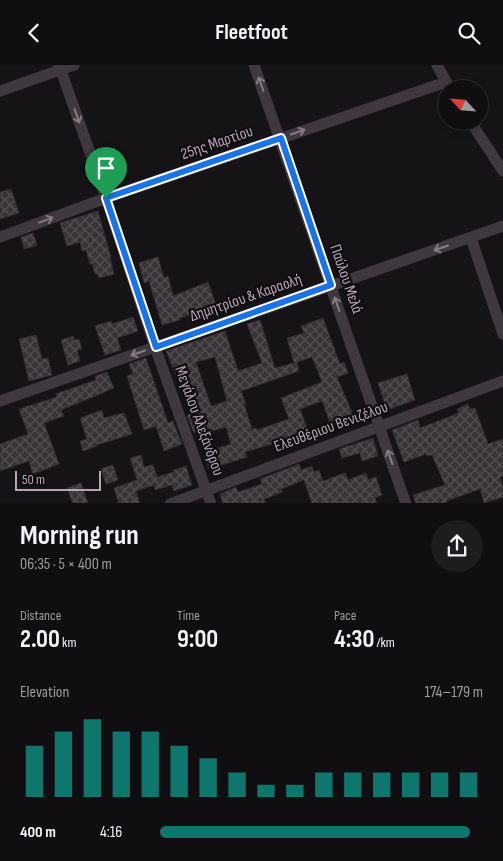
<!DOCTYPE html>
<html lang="en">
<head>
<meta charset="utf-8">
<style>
  :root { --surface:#100e10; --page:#1e1c1e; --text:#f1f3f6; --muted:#9c9c9f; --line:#302e30; --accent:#0f766e }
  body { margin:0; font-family:"Sofia Sans Condensed",sans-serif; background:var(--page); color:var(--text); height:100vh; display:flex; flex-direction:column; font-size:19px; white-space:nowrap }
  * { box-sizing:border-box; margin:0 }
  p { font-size:16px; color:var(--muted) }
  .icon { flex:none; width:28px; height:28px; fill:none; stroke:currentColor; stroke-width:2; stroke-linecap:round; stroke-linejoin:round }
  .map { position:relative; height:438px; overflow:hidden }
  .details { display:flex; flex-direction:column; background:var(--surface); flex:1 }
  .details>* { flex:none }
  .needle { width:32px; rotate:296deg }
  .controls { position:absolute; left:438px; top:15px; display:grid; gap:10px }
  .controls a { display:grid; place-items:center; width:50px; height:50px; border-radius:50%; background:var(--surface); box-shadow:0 2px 8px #0003,0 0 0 1px var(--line); font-size:25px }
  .scale { position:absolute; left:15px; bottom:12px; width:86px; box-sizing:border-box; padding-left:5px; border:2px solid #b6a5b6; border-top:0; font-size:14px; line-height:18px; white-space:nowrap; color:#b6a5b6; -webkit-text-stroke:4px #100e10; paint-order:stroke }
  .pin { position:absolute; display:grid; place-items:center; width:42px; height:42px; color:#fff; margin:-51px -21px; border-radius:50% 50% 50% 0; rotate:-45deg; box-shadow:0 0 5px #0007 }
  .pin .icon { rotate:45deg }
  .round { display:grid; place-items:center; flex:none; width:52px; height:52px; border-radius:26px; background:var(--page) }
  .head { display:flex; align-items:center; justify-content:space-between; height:85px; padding:0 20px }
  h1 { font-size:28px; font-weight:700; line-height:38px }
  .metrics { display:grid; grid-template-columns:repeat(3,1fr); gap:8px; height:85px; padding:5px 20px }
  .metrics div { display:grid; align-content:center }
  .metrics b { font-size:25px; font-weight:700 }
  .metrics small { font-size:14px; font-weight:400 }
  .metrics p { font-size:14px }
  .chart { height:140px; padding:10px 20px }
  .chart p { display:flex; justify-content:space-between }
  .chart svg { width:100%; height:90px; margin-top:5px; stroke:var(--accent); stroke-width:6 }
  ul { padding:0 20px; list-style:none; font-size:16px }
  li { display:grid; grid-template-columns:80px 60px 1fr; align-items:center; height:38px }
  li i { height:12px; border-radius:6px; background:var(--accent) }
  header { display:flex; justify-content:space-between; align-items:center; height:65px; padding:0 20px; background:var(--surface); font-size:22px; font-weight:700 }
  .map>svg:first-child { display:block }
  .building { fill:url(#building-cross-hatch); stroke:#312d30; fill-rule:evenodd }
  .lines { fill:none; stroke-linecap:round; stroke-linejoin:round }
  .minor { stroke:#3f393f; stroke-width:11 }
  .oneway { stroke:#867a86 }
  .route-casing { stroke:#fff; stroke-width:10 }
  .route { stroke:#1a73e8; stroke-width:6 }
  .labels { text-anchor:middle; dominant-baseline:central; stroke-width:4.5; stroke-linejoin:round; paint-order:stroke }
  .street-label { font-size:16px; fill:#b6a5b6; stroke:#100e10 }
</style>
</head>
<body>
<header><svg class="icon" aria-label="back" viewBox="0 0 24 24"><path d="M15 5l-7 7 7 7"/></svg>Fleetfoot<svg class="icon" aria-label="search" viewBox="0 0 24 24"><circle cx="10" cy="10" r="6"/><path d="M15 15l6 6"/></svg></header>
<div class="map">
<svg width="503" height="439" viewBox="0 0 503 439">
  <defs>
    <pattern id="building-cross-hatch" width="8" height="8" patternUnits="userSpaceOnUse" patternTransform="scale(1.25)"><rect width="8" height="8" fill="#373337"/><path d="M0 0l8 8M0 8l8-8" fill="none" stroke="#524e52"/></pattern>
  </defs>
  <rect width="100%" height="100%" fill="#151315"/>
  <path class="building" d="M11 124 19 148 0 154V127Z
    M98 146 111 193H110L114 209 99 213 98 209H95L92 199H90L86 185 82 186 80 177 67 181 60 158Z
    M33 168 37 180 24 184 21 172Z
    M158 192 164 213 168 211 173 231 208 217 218 246 202 251 200 246 180 253V255L162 260 149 216 144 218 139 198Z
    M133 252 138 266 117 273 121 285 105 290 95 261 111 256 112 259Z
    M323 253 340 299 344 297 348 308 337 312 354 352 331 360 322 336 300 344 309 368 245 387 247 392 209 404 204 387 231 379 226 362 205 368 204 365 194 368 187 351 191 347 166 286 225 266 238 306 262 298 247 259 260 255 275 303 294 298 287 273 304 268 301 261ZM215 292 227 336 211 341 196 297ZM312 292 322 317 281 333 289 354 257 365 256 363 252 364 244 339H246L241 326 299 306 297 297 295 298Z
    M36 270 42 294 48 293 52 310 29 316 19 274Z
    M73 271 74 275 79 274 82 284 77 285 80 296 68 300 61 275Z
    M146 293 168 358 173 356 182 379 164 386 156 361 144 365 127 311 133 309 129 299Z
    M107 307 114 323 61 345 64 351 44 358 59 399 33 409 29 396 0 406V379L28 369 19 344 57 332 56 329 96 315 95 311Z
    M407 309 415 335 387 345 378 318Z
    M468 339 470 344 475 343 488 379 503 374V411L500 412 503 423V432L484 438 480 424 446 436 447 439H416L413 430 445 420 432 390 427 391 426 389 404 397 392 365 418 355 420 363 459 348 457 344Z
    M102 345 104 353 124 348 132 369 97 380V381L83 386 80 376 87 374 80 353Z
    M373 373 378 391 362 396 360 388 342 393 339 384Z
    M141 390 144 402 153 400 157 412 174 407V405L186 401 192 420 174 426 172 420 155 425 154 420 136 426 140 439H119L114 423 137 415 130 393Z
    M299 399 301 405 312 401 314 407 319 405 323 416 345 408 348 415 366 408 368 415 376 412 382 430 375 433 377 439H312L304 415 281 424 283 427 264 434 266 439H223L220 429 236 422 238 427 262 419 260 414Z
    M113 400 118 415 106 419 101 404Z
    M81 418 88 439H73L67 423Z"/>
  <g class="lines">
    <path class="minor" d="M59 0 106 133 155 282 211 439
      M254 0 406 439
      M437 0 449 22
      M0 26 74 0
      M470 56 503 106
      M0 172 106 133 446 17
      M471 173 503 269
      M0 336 503 161
      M170 439 503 316"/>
  </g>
  <defs><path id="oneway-shaft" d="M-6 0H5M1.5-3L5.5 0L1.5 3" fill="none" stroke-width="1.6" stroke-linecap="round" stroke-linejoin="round" transform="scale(1.25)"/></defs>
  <g class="oneway">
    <use href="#oneway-shaft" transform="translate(261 19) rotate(-110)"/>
    <use href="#oneway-shaft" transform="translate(77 51) rotate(70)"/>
    <use href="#oneway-shaft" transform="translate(298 67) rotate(-19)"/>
    <use href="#oneway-shaft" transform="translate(46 155) rotate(-20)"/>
    <use href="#oneway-shaft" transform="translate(441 183) rotate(161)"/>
    <use href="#oneway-shaft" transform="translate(337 239) rotate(-109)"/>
    <use href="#oneway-shaft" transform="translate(138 288) rotate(161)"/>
    <use href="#oneway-shaft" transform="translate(390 392) rotate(-109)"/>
  </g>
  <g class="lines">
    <defs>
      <path id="route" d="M281 73 331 220 156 282 106 133Z"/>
    </defs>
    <use href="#route" class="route-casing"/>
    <use href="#route" class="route"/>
  </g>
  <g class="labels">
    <g class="street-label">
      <text transform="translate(217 78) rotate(-19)">25ης Μαρτίου</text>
      <text transform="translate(346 214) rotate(71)">Παύλου Μελά</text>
      <text transform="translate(246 233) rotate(-19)">Δημητρίου &amp; Καραολή</text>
      <text transform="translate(199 356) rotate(70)">Μεγάλου Αλεξάνδρου</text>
      <text transform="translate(331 362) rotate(-20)">Ελευθέριου Βενιζέλου</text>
    </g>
  </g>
</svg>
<div class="controls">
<a><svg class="needle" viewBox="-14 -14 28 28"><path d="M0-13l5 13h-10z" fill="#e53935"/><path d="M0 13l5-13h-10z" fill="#9c9c9f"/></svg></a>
</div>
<div class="scale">50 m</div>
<div class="pin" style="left:106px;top:133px;background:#1e9e55"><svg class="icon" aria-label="arrive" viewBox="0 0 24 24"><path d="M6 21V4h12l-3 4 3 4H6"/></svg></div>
</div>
<section class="details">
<div class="head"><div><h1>Morning run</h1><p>06:35 · 5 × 400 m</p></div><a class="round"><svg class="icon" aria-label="share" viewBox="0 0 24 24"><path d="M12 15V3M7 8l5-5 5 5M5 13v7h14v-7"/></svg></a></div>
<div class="metrics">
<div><p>Distance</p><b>2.00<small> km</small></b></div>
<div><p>Time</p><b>9:00</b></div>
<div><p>Pace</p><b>4:30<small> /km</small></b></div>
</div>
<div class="chart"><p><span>Elevation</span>174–179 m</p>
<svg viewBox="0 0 160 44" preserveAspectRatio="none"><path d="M5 44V19M15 44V12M25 44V6M35 44V12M45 44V12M55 44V19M65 44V25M75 44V32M85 44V38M95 44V38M105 44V32M115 44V32M125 44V32M135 44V32M145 44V32M155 44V32"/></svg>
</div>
<ul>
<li><b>400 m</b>4:16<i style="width:96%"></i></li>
</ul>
</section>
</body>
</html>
